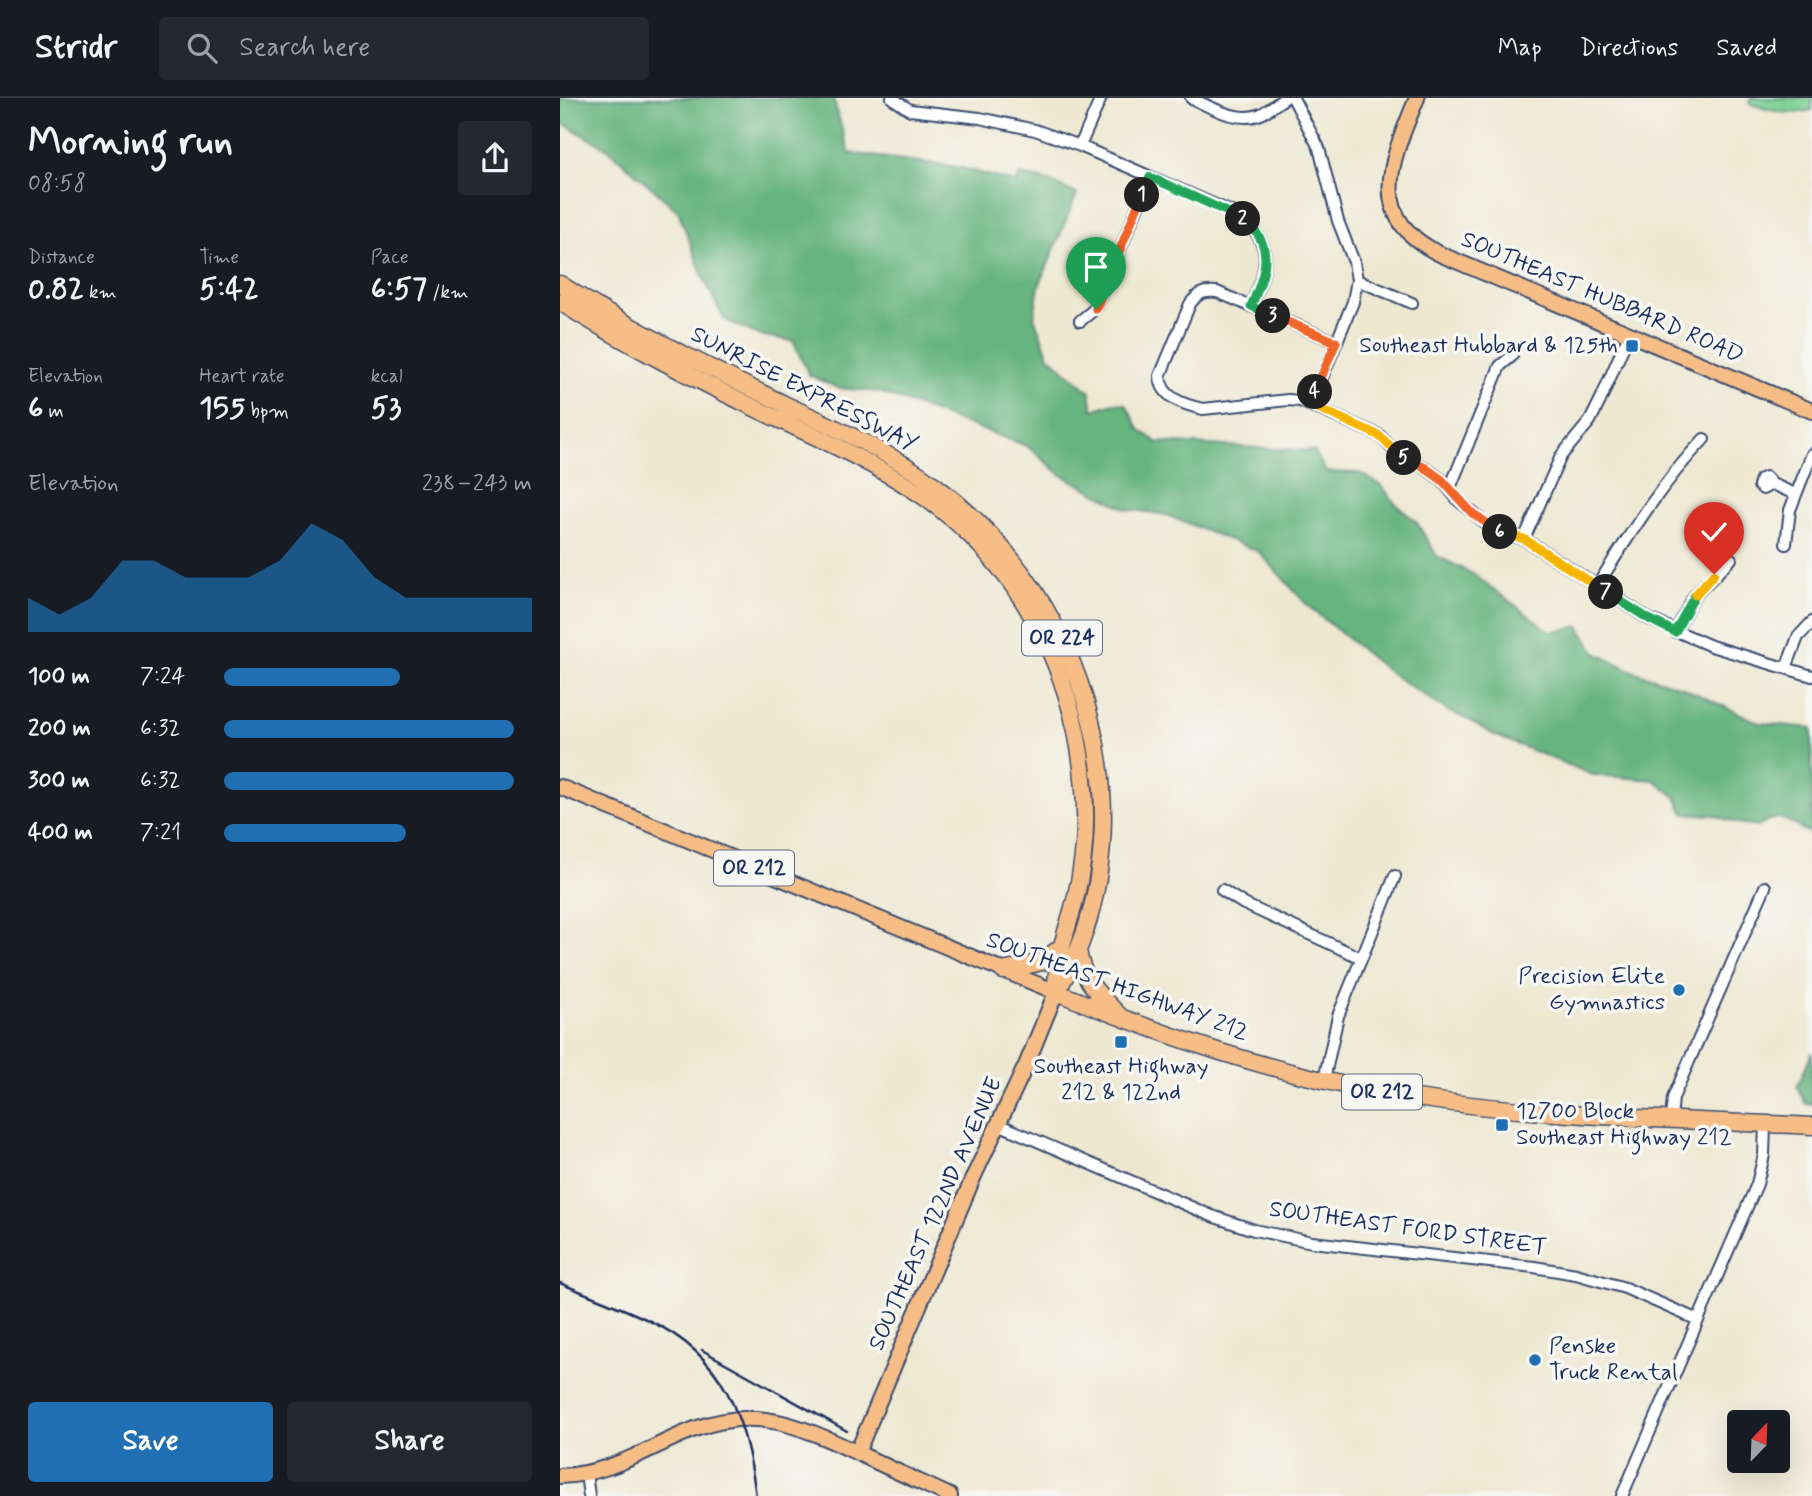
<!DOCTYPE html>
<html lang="en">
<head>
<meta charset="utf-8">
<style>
  :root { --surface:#171b24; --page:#242831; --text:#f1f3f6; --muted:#9ea1a6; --line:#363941; --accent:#1f6fb2 }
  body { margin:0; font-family:Mynerve,sans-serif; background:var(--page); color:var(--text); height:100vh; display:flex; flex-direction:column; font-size:26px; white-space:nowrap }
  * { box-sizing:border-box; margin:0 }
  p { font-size:23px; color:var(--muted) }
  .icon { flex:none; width:38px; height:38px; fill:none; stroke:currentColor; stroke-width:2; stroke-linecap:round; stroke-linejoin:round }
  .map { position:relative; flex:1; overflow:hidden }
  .details { display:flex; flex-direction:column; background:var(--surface); width:560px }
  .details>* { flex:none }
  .needle { width:46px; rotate:23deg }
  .fabs { position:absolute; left:1167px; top:1312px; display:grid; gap:14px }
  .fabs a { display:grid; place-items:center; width:63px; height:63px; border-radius:7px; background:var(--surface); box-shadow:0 7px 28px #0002; font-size:35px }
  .pin { position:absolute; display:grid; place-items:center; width:60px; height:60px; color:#fff; margin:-72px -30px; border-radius:50% 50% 50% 0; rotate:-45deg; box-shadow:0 0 7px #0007 }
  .pin .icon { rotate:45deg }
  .km { position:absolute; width:35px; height:35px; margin:-18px; border-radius:50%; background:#222; color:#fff; font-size:19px; line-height:35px; text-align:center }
  .round { display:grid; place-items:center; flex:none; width:74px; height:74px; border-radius:7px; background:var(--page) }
  .summary { display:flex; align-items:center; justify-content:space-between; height:119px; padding:0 28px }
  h1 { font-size:38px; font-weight:800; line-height:52px }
  .stats { display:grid; grid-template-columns:repeat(3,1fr); gap:10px; height:119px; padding:7px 28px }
  .stats div { display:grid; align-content:center }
  .stats b { font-size:30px; font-weight:800 }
  .stats small { font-size:19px; font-weight:400 }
  .stats p { font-size:19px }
  .chart { height:196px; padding:14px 28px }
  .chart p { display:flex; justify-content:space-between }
  .chart svg { width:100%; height:126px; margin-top:7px; fill:var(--accent); opacity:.7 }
  .cta { display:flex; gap:14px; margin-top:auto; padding:14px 28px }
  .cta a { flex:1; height:80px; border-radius:7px; background:var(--accent); color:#fff; font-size:28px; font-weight:800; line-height:80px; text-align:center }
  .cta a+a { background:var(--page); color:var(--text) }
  ul { padding:0 28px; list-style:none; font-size:23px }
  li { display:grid; grid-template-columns:112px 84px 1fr; align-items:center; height:52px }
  li i { height:18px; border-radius:9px; background:var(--accent) }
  header { display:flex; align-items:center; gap:42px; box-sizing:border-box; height:98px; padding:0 35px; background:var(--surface); border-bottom:2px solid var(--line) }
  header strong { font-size:33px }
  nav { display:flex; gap:38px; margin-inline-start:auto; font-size:24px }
  .search { width:490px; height:63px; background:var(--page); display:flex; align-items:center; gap:18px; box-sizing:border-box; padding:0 24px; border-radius:7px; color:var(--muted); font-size:26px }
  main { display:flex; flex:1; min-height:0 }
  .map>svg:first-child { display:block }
  .green { fill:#7dd295; stroke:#4c807a; stroke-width:2 }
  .forest { fill:#66b47e; stroke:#40726e; stroke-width:2 }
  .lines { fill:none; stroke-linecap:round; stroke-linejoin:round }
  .minor-casing { stroke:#3b4b6f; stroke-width:14 }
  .major-casing { stroke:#3b4b6f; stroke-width:18 }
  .highway-casing { stroke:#3b4b6f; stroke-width:19 }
  .minor { stroke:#fff; stroke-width:10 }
  .major { stroke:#f6be86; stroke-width:14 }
  .highway { stroke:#f6be86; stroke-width:16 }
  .rail { stroke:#1b2f5e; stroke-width:2.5 }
  .split-1-casing { stroke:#fff; stroke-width:14 }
  .split-2-casing { stroke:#fff; stroke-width:14 }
  .split-3-casing { stroke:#fff; stroke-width:14 }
  .split-4-casing { stroke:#fff; stroke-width:14 }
  .split-5-casing { stroke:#fff; stroke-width:14 }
  .split-6-casing { stroke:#fff; stroke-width:14 }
  .split-7-casing { stroke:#fff; stroke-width:14 }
  .split-8-casing { stroke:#fff; stroke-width:14 }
  .split-9-casing { stroke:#fff; stroke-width:14 }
  .split-1 { stroke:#f0652b; stroke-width:9 }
  .split-2 { stroke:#22a559; stroke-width:9 }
  .split-3 { stroke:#22a559; stroke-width:9 }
  .split-4 { stroke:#f0652b; stroke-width:9 }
  .split-5 { stroke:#f5b400; stroke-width:9 }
  .split-6 { stroke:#f0652b; stroke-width:9 }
  .split-7 { stroke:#f5b400; stroke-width:9 }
  .split-8 { stroke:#22a559; stroke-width:9 }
  .split-9 { stroke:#f5b400; stroke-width:9 }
  .poi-dot { fill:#1f6fb2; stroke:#f6f6f2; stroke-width:2.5 }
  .labels { text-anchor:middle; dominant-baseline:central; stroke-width:7; stroke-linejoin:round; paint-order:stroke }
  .shield { fill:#f6f6f2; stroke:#5d6b8a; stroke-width:2 }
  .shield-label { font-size:21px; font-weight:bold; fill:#1b2f5e }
  .street-label { font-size:23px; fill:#1b2f5e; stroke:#f6f6f2 }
  .poi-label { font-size:23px; fill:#1b2f5e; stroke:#f6f6f2; text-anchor:end }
</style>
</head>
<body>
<header>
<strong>Stridr</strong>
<div class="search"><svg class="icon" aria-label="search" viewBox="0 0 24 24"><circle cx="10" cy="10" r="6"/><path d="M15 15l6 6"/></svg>Search here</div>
<nav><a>Map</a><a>Directions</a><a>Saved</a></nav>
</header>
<main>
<section class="details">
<div class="summary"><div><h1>Morning run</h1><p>08:58</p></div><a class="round"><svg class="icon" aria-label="share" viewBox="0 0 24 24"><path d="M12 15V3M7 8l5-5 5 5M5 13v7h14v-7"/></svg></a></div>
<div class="stats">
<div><p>Distance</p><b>0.82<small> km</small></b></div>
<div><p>Time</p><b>5:42</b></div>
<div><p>Pace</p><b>6:57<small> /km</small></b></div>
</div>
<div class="stats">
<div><p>Elevation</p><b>6<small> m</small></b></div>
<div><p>Heart rate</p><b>155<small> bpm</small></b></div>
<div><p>kcal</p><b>53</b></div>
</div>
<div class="chart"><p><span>Elevation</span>238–243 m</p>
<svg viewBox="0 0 160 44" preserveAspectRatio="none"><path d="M0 44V32L10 38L20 32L30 19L40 19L50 25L60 25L70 25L80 19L90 6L100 12L110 25L120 32L130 32L140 32L150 32L160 32V44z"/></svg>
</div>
<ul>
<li><b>100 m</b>7:24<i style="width:57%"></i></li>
<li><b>200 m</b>6:32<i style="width:94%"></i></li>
<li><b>300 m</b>6:32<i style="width:94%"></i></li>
<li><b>400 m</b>7:21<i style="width:59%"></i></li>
</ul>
<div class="cta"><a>Save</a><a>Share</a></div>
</section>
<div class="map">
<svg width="1252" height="1398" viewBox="0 0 1252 1398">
  <rect width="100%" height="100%" fill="#f6f6f2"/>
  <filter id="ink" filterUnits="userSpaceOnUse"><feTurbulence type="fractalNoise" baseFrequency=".0143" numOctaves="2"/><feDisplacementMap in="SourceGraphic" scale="14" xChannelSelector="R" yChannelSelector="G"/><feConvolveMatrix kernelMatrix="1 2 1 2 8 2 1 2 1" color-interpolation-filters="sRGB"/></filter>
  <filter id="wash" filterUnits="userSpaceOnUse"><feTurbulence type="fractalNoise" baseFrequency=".00686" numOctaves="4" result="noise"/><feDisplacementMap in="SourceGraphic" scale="28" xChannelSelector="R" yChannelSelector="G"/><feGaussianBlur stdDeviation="1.57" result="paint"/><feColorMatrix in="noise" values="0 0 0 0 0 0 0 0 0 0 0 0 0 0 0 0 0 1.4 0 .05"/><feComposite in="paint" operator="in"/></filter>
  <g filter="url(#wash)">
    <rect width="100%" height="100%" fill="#eee8d1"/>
    <path class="green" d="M1191 0H1252V12C1230 18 1210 13 1189 5Z"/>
    <path class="forest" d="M0 0H273L289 55 399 69 456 85 460 77 489 83 517 96 479 188 474 219 489 258 530 294 533 312 553 305 566 306 579 331 597 344 754 353 766 374 800 375 822 388 834 404 857 425 877 458 913 476 991 534 1019 528 1036 555 1075 574 1122 589 1200 625 1252 630V736C1228 726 1223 711 1198 728L1177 725 1154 717 1124 716 1116 699 1094 682 1033 677 934 637 905 620 890 614 830 575 749 509 698 453 606 417 566 411 500 376 467 348 319 294 278 290 249 277 233 243 198 237 164 221 143 179 118 113 48 51 0 24Z
      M1252 954V1006H1246L1237 989Z"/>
  </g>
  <g filter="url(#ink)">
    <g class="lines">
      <defs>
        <path id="minor" d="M332 0 350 12 420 20 475 32 520 48 678 117C716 145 707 171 691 208
          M631 0C651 9 678 26 701 16 709 12 717 5 725 0
          M733 0 759 50 778 123 794 164 797 182 793 204 751 307
          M520 48 541 0
          M797 182 852 205
          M520 223 536 210 590 79
          M776 244 657 194C643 193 638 195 630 206L600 278C601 300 625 307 643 311L728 302 740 303 819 337 839 357 864 369 882 382 899 403 925 425 940 434 964 441 1089 521 1151 548 1252 578
          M1212 386 1203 391 1199 388 1201 381 1206 379 1212 386 1235 396
          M890 390 940 268 952 258
          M964 441 1001 358 1030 323 1040 303 1069 236
          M1226 446 1230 412 1252 356
          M1037 488C1070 436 1101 386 1144 341
          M1115 534 1134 498 1171 461
          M1226 570 1238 539 1252 524
          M662 792 684 806 801 860
          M764 982 778 918 835 778
          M1111 1021 1113 1000 1205 789
          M438 1026 652 1118 694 1132 752 1144 974 1169 1016 1176 1065 1190 1138 1222
          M26 1376 29 1398
          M1062 1398 1197 1086 1204 1057 1205 1025"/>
        <path id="major" d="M857 0C832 61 803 120 882 157L1252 313
          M0 689 496 894 467 965 413 1080 297 1355
          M0 1378C53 1376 88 1349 135 1331 198 1307 242 1329 298 1355 329 1370 360 1384 390 1398"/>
        <path id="highway" d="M0 186C71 232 148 269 224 306 275 330 328 353 373 386 464 453 523 553 539 665 550 740 538 830 496 894
          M0 204C66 246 135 281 205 315 259 340 315 365 364 399 460 466 516 576 524 691 527 728 524 766 515 802 507 833 495 862 496 894
          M518 852C523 884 538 895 559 917
          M443 873 482 864 502 848
          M496 894C603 937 711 975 825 995 966 1019 1109 1021 1252 1028"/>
      </defs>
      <use href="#minor" class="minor-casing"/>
      <use href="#major" class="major-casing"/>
      <use href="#highway" class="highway-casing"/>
      <use href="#minor" class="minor"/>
      <use href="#major" class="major"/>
      <use href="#highway" class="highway"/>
      <path class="rail" d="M0 1185C30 1198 61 1209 90 1223 165 1258 186 1321 196 1398
        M142 1252 287 1333"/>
    </g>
  </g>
  <g class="lines" filter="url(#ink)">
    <defs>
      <path id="split-1" d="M536 211 582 97"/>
      <path id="split-2" d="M582 97 590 79 683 121"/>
      <path id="split-3" d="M683 121C717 147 705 176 691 208L713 218"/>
      <path id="split-4" d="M713 218 776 244 755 294"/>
      <path id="split-5" d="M755 294 751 307 818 337 844 360"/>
      <path id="split-6" d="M844 360 864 369 882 382 912 415 940 434"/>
      <path id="split-7" d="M940 434 964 441 1046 494"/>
      <path id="split-8" d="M1046 494 1089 521 1115 534 1135 497"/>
      <path id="split-9" d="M1135 497 1154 476"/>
    </defs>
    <use href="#split-1" class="split-1-casing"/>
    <use href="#split-2" class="split-2-casing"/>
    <use href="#split-3" class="split-3-casing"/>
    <use href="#split-4" class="split-4-casing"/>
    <use href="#split-5" class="split-5-casing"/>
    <use href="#split-6" class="split-6-casing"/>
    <use href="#split-7" class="split-7-casing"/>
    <use href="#split-8" class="split-8-casing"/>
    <use href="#split-9" class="split-9-casing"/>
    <use href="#split-1" class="split-1"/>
    <use href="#split-2" class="split-2"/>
    <use href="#split-3" class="split-3"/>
    <use href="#split-4" class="split-4"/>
    <use href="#split-5" class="split-5"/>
    <use href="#split-6" class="split-6"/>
    <use href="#split-7" class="split-7"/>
    <use href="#split-8" class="split-8"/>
    <use href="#split-9" class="split-9"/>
  </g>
  <g class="poi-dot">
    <rect x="1065" y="241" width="14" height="14" rx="3.5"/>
    <circle cx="1119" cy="892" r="7"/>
    <rect x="554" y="937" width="14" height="14" rx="3.5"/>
    <rect x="935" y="1020" width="14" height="14" rx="3.5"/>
    <circle cx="975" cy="1262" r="7"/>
  </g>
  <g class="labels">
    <g class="shield">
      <rect x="462" y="522.5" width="80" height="35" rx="5"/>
      <rect x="154" y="752.5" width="80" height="35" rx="5"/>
      <rect x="782" y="976.5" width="80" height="35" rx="5"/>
    </g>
    <g class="shield-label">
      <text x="502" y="540">OR 224</text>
      <text x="194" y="770">OR 212</text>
      <text x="822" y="994">OR 212</text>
    </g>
    <g class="street-label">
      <text transform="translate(1042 200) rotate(23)">SOUTHEAST HUBBARD ROAD</text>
      <text transform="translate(244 292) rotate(27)">SUNRISE EXPRESSWAY</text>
      <text transform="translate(557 889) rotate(20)">SOUTHEAST HIGHWAY 212</text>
      <text transform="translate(376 1116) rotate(-66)">SOUTHEAST 122ND AVENUE</text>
      <text transform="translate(848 1131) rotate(8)">SOUTHEAST FORD STREET</text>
    </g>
    <g class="poi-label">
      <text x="1058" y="248">Southeast Hubbard &amp; 125th</text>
      <text x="1105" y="879">Precision Elite<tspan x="1105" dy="26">Gymnastics</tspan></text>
      <text x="561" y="969" text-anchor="middle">Southeast Highway<tspan x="561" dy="26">212 &amp; 122nd</tspan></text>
      <text x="956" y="1014" text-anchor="start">12700 Block<tspan x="956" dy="26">Southeast Highway 212</tspan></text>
      <text x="989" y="1249" text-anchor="start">Penske<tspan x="989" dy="26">Truck Rental</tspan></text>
    </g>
  </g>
</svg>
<div class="fabs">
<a><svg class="needle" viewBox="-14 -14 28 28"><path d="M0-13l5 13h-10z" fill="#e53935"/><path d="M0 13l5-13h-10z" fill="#9ea1a6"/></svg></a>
</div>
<div class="pin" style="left:536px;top:211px;background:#1e9e55"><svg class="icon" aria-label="arrive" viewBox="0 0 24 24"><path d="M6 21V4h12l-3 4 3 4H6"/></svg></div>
<div class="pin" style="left:1154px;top:476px;background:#d93025"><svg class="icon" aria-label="check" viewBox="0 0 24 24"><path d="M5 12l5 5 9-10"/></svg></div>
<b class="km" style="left:582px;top:97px">1</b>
<b class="km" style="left:683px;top:121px">2</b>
<b class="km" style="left:713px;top:218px">3</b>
<b class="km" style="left:755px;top:294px">4</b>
<b class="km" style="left:844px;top:360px">5</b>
<b class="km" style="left:940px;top:434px">6</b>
<b class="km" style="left:1046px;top:494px">7</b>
</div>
</main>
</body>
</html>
